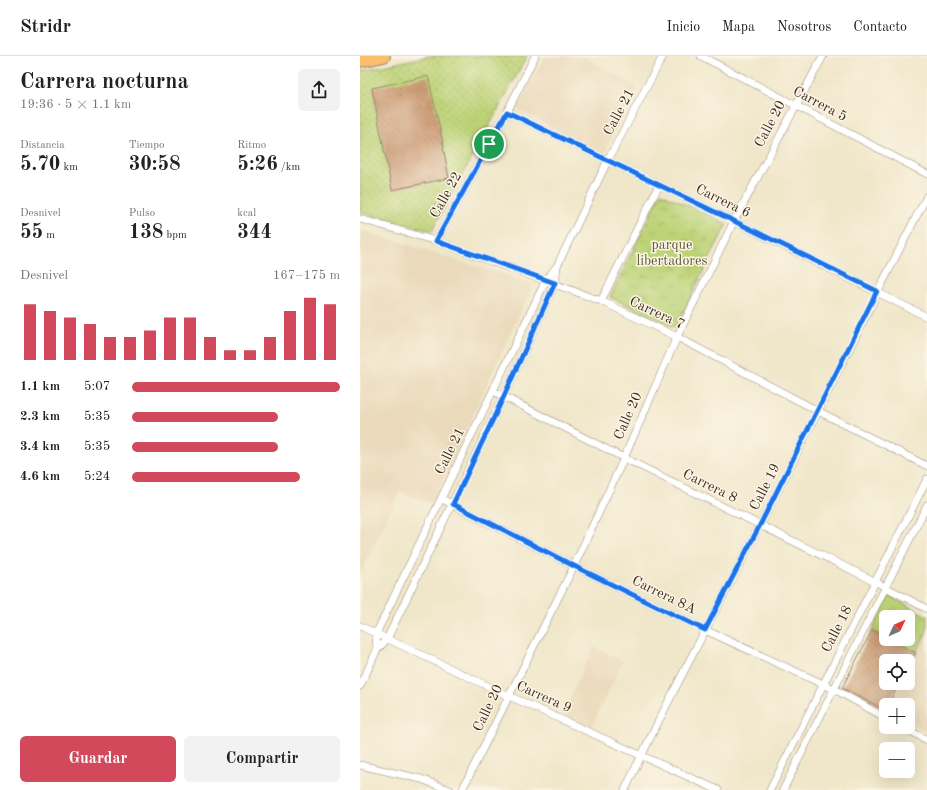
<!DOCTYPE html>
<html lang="es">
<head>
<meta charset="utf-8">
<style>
  :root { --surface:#fff; --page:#f2f2f2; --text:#222; --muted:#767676; --line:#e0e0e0; --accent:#d1495b }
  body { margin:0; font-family:"Old Standard TT",serif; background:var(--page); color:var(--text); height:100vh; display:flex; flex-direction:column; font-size:15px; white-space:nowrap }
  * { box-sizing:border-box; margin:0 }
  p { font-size:13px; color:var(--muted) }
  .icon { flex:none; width:22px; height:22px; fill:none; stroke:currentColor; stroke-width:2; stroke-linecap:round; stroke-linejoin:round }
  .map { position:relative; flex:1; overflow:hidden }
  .side { display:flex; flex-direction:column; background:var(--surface); width:360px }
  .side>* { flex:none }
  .needle { width:26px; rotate:46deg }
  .fabs { position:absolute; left:519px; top:554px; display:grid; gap:8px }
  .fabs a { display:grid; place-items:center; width:36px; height:36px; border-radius:6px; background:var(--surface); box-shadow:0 4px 16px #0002; font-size:20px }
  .pin { position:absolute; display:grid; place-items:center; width:34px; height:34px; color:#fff; margin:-17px; border:2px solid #fff; border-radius:50%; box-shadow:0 1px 4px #0007 }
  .round { display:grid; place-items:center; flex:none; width:42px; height:42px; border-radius:6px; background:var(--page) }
  .head { display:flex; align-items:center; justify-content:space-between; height:68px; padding:0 20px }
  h1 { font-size:22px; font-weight:700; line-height:30px }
  .metrics { display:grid; grid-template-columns:repeat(3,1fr); gap:6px; height:68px; padding:4px 20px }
  .metrics div { display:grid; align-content:center }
  .metrics b { font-size:20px; font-weight:700 }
  .metrics small { font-size:11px; font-weight:400 }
  .metrics p { font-size:11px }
  .chart { height:112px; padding:8px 20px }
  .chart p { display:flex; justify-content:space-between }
  .chart svg { width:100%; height:72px; margin-top:4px; stroke:var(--accent); stroke-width:6 }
  .primary-button { display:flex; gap:8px; margin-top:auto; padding:8px 20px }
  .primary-button a { flex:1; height:46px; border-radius:6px; background:var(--accent); color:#fff; font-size:16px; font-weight:700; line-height:46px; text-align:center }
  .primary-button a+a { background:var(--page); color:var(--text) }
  ul { padding:0 20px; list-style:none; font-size:13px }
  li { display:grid; grid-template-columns:64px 48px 1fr; align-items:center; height:30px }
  li i { height:10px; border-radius:5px; background:var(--accent) }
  header { display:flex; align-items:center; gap:24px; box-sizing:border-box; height:56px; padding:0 20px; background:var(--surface); border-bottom:1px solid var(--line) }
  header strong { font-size:19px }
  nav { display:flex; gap:22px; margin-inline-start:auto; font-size:14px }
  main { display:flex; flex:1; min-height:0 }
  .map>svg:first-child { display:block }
  .built { fill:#ead9ba }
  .grass { fill:url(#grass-dots); stroke:#7c7e4a }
  .park { fill:url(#park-crowns); stroke:#7c7e4a }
  .building { fill:url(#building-back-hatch) }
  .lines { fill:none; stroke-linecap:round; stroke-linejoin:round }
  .street-casing { stroke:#968874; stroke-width:8 }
  .primary-casing { stroke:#968874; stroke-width:14 }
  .street { stroke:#fff; stroke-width:7 }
  .primary { stroke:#fabe6d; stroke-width:12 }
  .route-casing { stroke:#fff; stroke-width:8 }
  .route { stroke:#1a73e8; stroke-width:5 }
  .labels { text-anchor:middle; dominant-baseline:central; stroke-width:3; stroke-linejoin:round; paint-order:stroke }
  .street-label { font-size:14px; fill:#3b2a1e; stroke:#fcf5e5 }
  .park-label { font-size:14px; fill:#5c5434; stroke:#fcf5e5 }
</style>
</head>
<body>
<header>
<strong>Stridr</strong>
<nav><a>Inicio</a><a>Mapa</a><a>Nosotros</a><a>Contacto</a></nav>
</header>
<main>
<section class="side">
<div class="head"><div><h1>Carrera nocturna</h1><p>19:36 · 5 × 1.1 km</p></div><a class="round"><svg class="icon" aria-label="share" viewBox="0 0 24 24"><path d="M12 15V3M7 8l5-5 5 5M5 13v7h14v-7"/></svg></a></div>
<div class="metrics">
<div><p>Distancia</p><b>5.70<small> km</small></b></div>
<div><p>Tiempo</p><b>30:58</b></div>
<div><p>Ritmo</p><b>5:26<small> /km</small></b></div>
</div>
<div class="metrics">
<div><p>Desnivel</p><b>55<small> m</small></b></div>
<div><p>Pulso</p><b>138<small> bpm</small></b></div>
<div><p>kcal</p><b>344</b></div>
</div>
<div class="chart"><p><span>Desnivel</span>167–175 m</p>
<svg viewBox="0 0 160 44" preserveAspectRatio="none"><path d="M5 44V10M15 44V14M25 44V18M35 44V22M45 44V30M55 44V30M65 44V26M75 44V18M85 44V18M95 44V30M105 44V38M115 44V38M125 44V30M135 44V14M145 44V6M155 44V10"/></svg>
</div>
<ul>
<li><b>1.1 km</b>5:07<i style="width:100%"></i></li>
<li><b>2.3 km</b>5:35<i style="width:70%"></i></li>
<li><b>3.4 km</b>5:35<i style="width:70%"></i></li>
<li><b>4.6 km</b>5:24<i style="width:81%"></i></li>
</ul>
<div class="primary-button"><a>Guardar</a><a>Compartir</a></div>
</section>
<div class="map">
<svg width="567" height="734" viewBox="0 0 567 734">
  <defs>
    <pattern id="grass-dots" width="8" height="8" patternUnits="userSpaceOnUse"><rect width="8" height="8" fill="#bdd377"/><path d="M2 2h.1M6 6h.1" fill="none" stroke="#a3b566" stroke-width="1.8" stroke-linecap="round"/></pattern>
    <pattern id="park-crowns" width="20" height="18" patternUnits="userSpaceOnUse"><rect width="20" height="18" fill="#bdd377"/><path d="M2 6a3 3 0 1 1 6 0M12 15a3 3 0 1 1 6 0" fill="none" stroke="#a3b566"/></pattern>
    <pattern id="building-back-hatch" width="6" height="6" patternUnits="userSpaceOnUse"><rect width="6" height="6" fill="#cd9b73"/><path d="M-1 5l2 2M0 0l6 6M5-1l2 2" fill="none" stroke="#a87f5e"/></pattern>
  </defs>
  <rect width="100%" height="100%" fill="#fcf5e5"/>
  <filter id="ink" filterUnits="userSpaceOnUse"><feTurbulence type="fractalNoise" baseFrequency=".025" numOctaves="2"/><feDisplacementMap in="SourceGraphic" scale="8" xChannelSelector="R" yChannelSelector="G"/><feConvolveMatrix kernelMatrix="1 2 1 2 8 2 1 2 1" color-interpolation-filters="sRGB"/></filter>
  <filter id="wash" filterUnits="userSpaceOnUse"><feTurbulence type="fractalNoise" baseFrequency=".012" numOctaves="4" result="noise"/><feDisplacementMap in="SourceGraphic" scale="16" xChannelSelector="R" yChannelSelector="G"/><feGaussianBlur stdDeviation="0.9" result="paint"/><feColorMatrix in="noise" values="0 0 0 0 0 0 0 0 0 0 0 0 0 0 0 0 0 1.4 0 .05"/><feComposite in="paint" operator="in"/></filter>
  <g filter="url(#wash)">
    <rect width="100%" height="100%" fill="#f0e7ca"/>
    <path class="built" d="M185 0H223L277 31 244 97 156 53Z
      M0 174 173 228 72 448 40 435 0 518Z
      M567 575V676L548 666V649H528L539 627H548V611Z
      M234 591 263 605 231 672 202 658Z"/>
    <path class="grass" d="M69 0H167L72 175 0 156V15Z"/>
    <path class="park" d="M301 137 367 168 315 272 250 241Z
      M529 540 567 560V575L556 597 529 583H548V561H526V581L512 574Z"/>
    <g id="blocks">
      <path class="building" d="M68 20 84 91H83L89 122 32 134 12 32Z
        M512 574 526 581V583H529L556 597 551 605H526V627H539L528 649H526L525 654 482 632Z"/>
    </g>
  </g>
  <g filter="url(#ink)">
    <use href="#blocks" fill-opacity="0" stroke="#968874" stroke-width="1"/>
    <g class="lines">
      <defs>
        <path id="street" d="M341 0 567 118
          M147 56 374 165 567 261
          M0 163 76 185 241 245 317 281 458 355 567 410
          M76 185 147 56 175 0
          M241 245 299 129
          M133 335 264 402 516 526 567 553
          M82 443 214 510 345 574 474 633 526 662
          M0 570 149 640 358 734
          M17 594 16 578 186 224 197 210 248 104 303 0
          M0 630 17 594 27 583 144 340 195 227 197 211
          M543 671 567 684
          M0 709 61 723 90 734
          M102 734 214 510 264 402 317 281 374 165 463 0
          M265 734C307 644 355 557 400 469 457 359 510 249 567 140
          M410 734 567 423
          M423 734 567 449"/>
        <path id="primary" d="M0 5 24 0"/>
      </defs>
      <use href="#street" class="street-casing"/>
      <use href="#primary" class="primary-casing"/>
      <use href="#street" class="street"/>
      <use href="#primary" class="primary"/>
    </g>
  </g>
  <g class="lines" filter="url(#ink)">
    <defs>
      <path id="route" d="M147 56 374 165 517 235 400 469 345 574 214 510 93 448 144 340 195 227 76 185Z"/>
    </defs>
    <use href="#route" class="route-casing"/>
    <use href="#route" class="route"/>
  </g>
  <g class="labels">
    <g class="street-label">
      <text transform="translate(460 48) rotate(28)">Carrera 5</text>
      <text transform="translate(259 56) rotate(-62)">Calle 21</text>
      <text transform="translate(410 68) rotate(-62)">Calle 20</text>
      <text transform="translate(86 139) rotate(-61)">Calle 22</text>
      <text transform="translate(363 145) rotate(26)">Carrera 6</text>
      <text transform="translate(297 257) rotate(25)">Carrera 7</text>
      <text transform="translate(268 360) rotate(-66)">Calle 20</text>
      <text transform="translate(90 395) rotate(-64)">Calle 21</text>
      <text transform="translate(350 430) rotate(26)">Carrera 8</text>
      <text transform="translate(405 431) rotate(-63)">Calle 19</text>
      <text transform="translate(304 539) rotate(26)">Carrera 8A</text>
      <text transform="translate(477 573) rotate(-63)">Calle 18</text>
      <text transform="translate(184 641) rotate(24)">Carrera 9</text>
      <text transform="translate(128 652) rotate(-64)">Calle 20</text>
    </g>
    <g class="park-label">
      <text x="312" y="189">parque<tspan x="312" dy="16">libertadores</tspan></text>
    </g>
  </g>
</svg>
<div class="fabs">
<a><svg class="needle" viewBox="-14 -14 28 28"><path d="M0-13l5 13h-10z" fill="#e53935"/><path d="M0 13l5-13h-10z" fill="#767676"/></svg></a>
<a><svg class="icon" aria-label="locate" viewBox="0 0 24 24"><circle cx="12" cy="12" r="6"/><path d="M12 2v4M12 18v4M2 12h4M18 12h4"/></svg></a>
<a>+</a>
<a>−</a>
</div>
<div class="pin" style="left:129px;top:88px;background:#1e9e55"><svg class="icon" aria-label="arrive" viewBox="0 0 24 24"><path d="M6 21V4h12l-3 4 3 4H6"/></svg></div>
</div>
</main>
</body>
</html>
